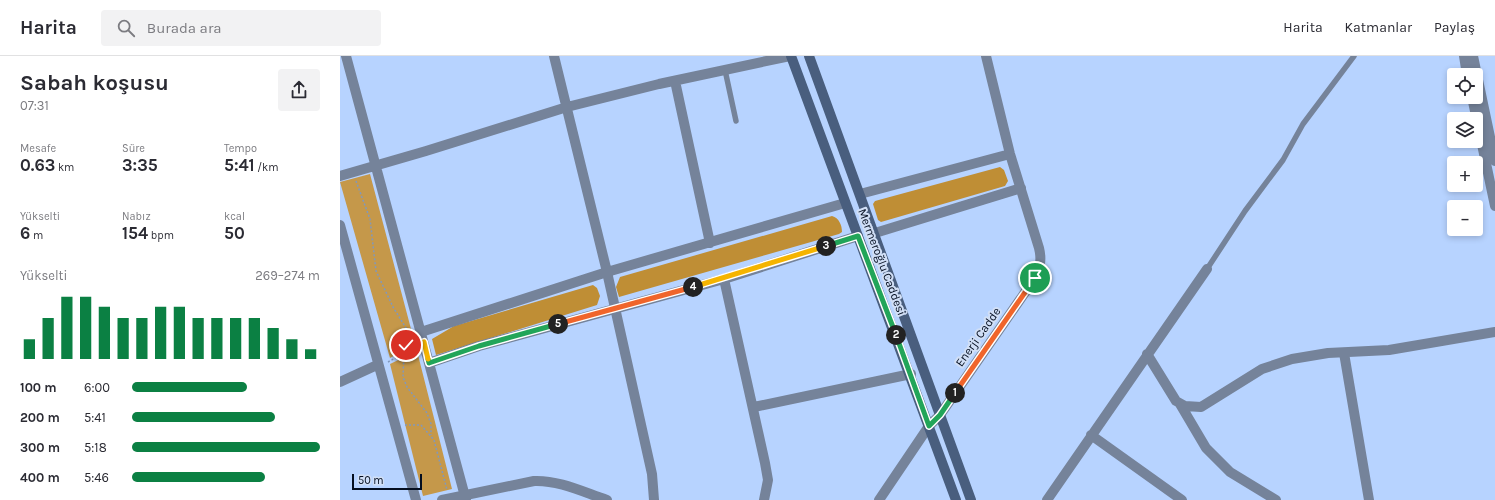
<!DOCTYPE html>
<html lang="tr">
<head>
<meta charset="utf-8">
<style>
  :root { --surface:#fff; --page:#f2f2f3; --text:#2b2b33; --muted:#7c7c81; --line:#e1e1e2; --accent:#0b8043 }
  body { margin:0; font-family:Karla,sans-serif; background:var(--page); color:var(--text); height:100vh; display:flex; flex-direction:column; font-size:15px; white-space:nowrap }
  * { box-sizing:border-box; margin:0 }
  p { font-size:13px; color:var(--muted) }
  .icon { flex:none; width:22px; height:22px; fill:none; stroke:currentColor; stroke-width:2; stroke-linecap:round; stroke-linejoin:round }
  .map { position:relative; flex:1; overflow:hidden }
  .side { display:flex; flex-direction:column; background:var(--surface); width:340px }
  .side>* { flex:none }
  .fabs { position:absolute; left:1107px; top:12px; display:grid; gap:8px }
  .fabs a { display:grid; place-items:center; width:36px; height:36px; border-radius:4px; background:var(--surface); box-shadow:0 2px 6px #0003; font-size:20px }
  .scale { position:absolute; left:12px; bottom:10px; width:70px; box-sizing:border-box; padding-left:4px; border:2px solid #040e20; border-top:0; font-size:11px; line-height:14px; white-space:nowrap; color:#040e20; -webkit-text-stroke:3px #d1dff6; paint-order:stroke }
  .pin { position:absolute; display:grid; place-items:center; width:34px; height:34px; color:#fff; margin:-17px; border:2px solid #fff; border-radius:50%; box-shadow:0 1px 4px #0007 }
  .km { position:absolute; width:20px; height:20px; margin:-10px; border-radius:50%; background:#222; color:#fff; font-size:11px; line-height:20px; text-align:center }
  .round { display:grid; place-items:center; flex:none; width:42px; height:42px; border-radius:4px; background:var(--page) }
  .head { display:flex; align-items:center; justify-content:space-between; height:68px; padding:0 20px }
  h1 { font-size:22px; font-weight:700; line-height:30px }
  .figures { display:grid; grid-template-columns:repeat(3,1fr); gap:6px; height:68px; padding:4px 20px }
  .figures div { display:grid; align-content:center }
  .figures b { font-size:17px; font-weight:700 }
  .figures small { font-size:11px; font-weight:400 }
  .figures p { font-size:11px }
  .chart { height:112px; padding:8px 20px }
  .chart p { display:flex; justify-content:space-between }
  .chart svg { width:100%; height:72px; margin-top:4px; stroke:var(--accent); stroke-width:6 }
  ul { padding:0 20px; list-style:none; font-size:13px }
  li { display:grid; grid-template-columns:64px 48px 1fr; align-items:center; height:30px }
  li i { height:10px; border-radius:5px; background:var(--accent) }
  header { display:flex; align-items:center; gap:24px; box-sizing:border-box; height:56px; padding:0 20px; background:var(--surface); border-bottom:1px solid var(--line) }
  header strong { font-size:19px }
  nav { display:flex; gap:22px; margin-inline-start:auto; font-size:14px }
  .search { width:280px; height:36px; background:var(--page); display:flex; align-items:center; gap:10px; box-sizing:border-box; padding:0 14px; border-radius:4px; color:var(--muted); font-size:15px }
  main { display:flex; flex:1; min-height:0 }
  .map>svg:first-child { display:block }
  .green { fill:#c5984a }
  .forest { fill:#bf8e35 }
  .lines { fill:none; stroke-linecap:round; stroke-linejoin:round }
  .path { stroke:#8198bc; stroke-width:1.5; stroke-dasharray:2 2; stroke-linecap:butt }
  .service { stroke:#75839a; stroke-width:5.5 }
  .minor { stroke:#75839a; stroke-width:10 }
  .tertiary { stroke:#75839a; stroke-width:10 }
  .secondary { stroke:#495e7e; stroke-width:10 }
  .split-1-casing { stroke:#fff; stroke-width:8 }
  .split-2-casing { stroke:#fff; stroke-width:8 }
  .split-3-casing { stroke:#fff; stroke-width:8 }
  .split-4-casing { stroke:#fff; stroke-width:8 }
  .split-5-casing { stroke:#fff; stroke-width:8 }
  .split-6-casing { stroke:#fff; stroke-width:8 }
  .split-7-casing { stroke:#fff; stroke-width:8 }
  .split-1 { stroke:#f0652b; stroke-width:5 }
  .split-2 { stroke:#22a559; stroke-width:5 }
  .split-3 { stroke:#22a559; stroke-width:5 }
  .split-4 { stroke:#f5b400; stroke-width:5 }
  .split-5 { stroke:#f0652b; stroke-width:5 }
  .split-6 { stroke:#22a559; stroke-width:5 }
  .split-7 { stroke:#f5b400; stroke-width:5 }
  .labels { text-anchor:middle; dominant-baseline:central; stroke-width:4; stroke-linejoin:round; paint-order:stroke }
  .street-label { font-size:12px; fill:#040e20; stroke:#d1dff6 }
</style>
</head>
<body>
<header>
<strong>Harita</strong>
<div class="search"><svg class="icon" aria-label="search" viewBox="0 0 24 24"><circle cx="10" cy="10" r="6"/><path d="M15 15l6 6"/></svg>Burada ara</div>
<nav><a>Harita</a><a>Katmanlar</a><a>Paylaş</a></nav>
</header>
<main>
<section class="side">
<div class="head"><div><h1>Sabah koşusu</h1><p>07:31</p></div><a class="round"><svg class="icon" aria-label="share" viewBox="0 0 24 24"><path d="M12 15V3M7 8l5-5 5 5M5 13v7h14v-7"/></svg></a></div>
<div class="figures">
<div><p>Mesafe</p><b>0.63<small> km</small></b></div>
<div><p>Süre</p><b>3:35</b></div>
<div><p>Tempo</p><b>5:41<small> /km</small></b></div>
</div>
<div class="figures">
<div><p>Yükselti</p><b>6<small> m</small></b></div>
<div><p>Nabız</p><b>154<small> bpm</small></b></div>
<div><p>kcal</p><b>50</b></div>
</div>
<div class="chart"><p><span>Yükselti</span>269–274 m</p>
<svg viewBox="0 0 160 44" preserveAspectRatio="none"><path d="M5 44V32M15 44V19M25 44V6M35 44V6M45 44V12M55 44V19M65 44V19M75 44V12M85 44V12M95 44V19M105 44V19M115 44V19M125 44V19M135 44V25M145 44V32M155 44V38"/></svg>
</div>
<ul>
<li><b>100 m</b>6:00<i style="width:61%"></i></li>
<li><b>200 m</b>5:41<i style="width:76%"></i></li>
<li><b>300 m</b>5:18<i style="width:100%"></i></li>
<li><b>400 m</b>5:46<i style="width:71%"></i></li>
</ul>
</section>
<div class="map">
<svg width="1155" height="444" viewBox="0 0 1155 444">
  <rect width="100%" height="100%" fill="#b7d3ff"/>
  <path class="green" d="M30 118 75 288 50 302 0 126Z
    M77 295 112 433 83 440 50 308Z"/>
  <path class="forest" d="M660 111 664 114 668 125 665 130 541 166 538 164 533 148 535 145Z
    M492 160C499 162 502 169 502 176L499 178 279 241 276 231 280 221Z
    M253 229 257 232 260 240 257 249 96 299 92 283 114 270Z"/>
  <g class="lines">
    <path class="path" d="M16 125 30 163 36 215 53 251 66 272V289L64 298 63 321 67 331 87 357 91 368V379
      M48 306 75 291
      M65 369H81L94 384 107 434"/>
    <path class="service" d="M385 14 396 65
      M867 213 905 155 943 104 963 68 1014 0"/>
    <path class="minor" d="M6 0 126 444
      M214 0 267 216 312 418 314 444
      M335 25 370 187
      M0 120 86 95 227 51 319 28 450 0
      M520 138 670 98
      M0 169 76 444
      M535 177 681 132
      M384 223 425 407 428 424 424 444
      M81 276 267 216 505 147
      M1004 297 1029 444
      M807 298 836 345 845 350 861 351 922 313 952 303 988 297 1049 294 1155 276
      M89 307 139 290 384 223 518 180
      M0 326 37 309
      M840 348 866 392 890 416 936 444
      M414 351 571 318
      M751 379 842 444
      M102 444 194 425C219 424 243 436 267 444
      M539 444 589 370 600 359 695 222C700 211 702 204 699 192L670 98 646 0
      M707 444 867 213"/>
    <path class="tertiary" d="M1124 0 1127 19
      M1133 0 1155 105
      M1132 41 1155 150"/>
    <path class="secondary" d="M451 0 616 444
      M469 0 631 444"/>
  </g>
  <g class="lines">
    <defs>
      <path id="split-1" d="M615 337 695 222"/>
      <path id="split-2" d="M556 279 589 370 600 359 615 337"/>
      <path id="split-3" d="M486 190 518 180 556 279"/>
      <path id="split-4" d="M353 231 486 190"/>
      <path id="split-5" d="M218 268 353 231"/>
      <path id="split-6" d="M88 303 89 307 139 290 218 268"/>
      <path id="split-7" d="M66 289 64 298 84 286 88 303"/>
    </defs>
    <use href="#split-1" class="split-1-casing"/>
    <use href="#split-2" class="split-2-casing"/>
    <use href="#split-3" class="split-3-casing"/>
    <use href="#split-4" class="split-4-casing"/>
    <use href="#split-5" class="split-5-casing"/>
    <use href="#split-6" class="split-6-casing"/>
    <use href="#split-7" class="split-7-casing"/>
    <use href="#split-1" class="split-1"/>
    <use href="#split-2" class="split-2"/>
    <use href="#split-3" class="split-3"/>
    <use href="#split-4" class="split-4"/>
    <use href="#split-5" class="split-5"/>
    <use href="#split-6" class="split-6"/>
    <use href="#split-7" class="split-7"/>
  </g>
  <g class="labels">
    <g class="street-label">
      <text transform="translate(542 206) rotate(69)">Mermeroğlu Caddesi</text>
      <text transform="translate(638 281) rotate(-55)">Enerji Cadde</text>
    </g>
  </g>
</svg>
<div class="fabs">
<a><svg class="icon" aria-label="locate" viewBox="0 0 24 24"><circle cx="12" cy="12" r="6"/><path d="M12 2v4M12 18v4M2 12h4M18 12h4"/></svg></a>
<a><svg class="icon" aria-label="layers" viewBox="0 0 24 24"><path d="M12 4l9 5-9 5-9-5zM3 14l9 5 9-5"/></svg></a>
<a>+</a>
<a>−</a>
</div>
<div class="scale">50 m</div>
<div class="pin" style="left:695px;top:222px;background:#1e9e55"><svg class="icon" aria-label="arrive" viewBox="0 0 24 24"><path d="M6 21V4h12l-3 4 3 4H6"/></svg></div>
<div class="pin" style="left:66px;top:289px;background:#d93025"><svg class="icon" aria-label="check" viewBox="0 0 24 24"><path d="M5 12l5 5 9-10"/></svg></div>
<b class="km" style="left:615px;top:337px">1</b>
<b class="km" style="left:556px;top:279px">2</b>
<b class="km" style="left:486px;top:190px">3</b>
<b class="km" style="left:353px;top:231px">4</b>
<b class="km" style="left:218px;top:268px">5</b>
</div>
</main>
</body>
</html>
